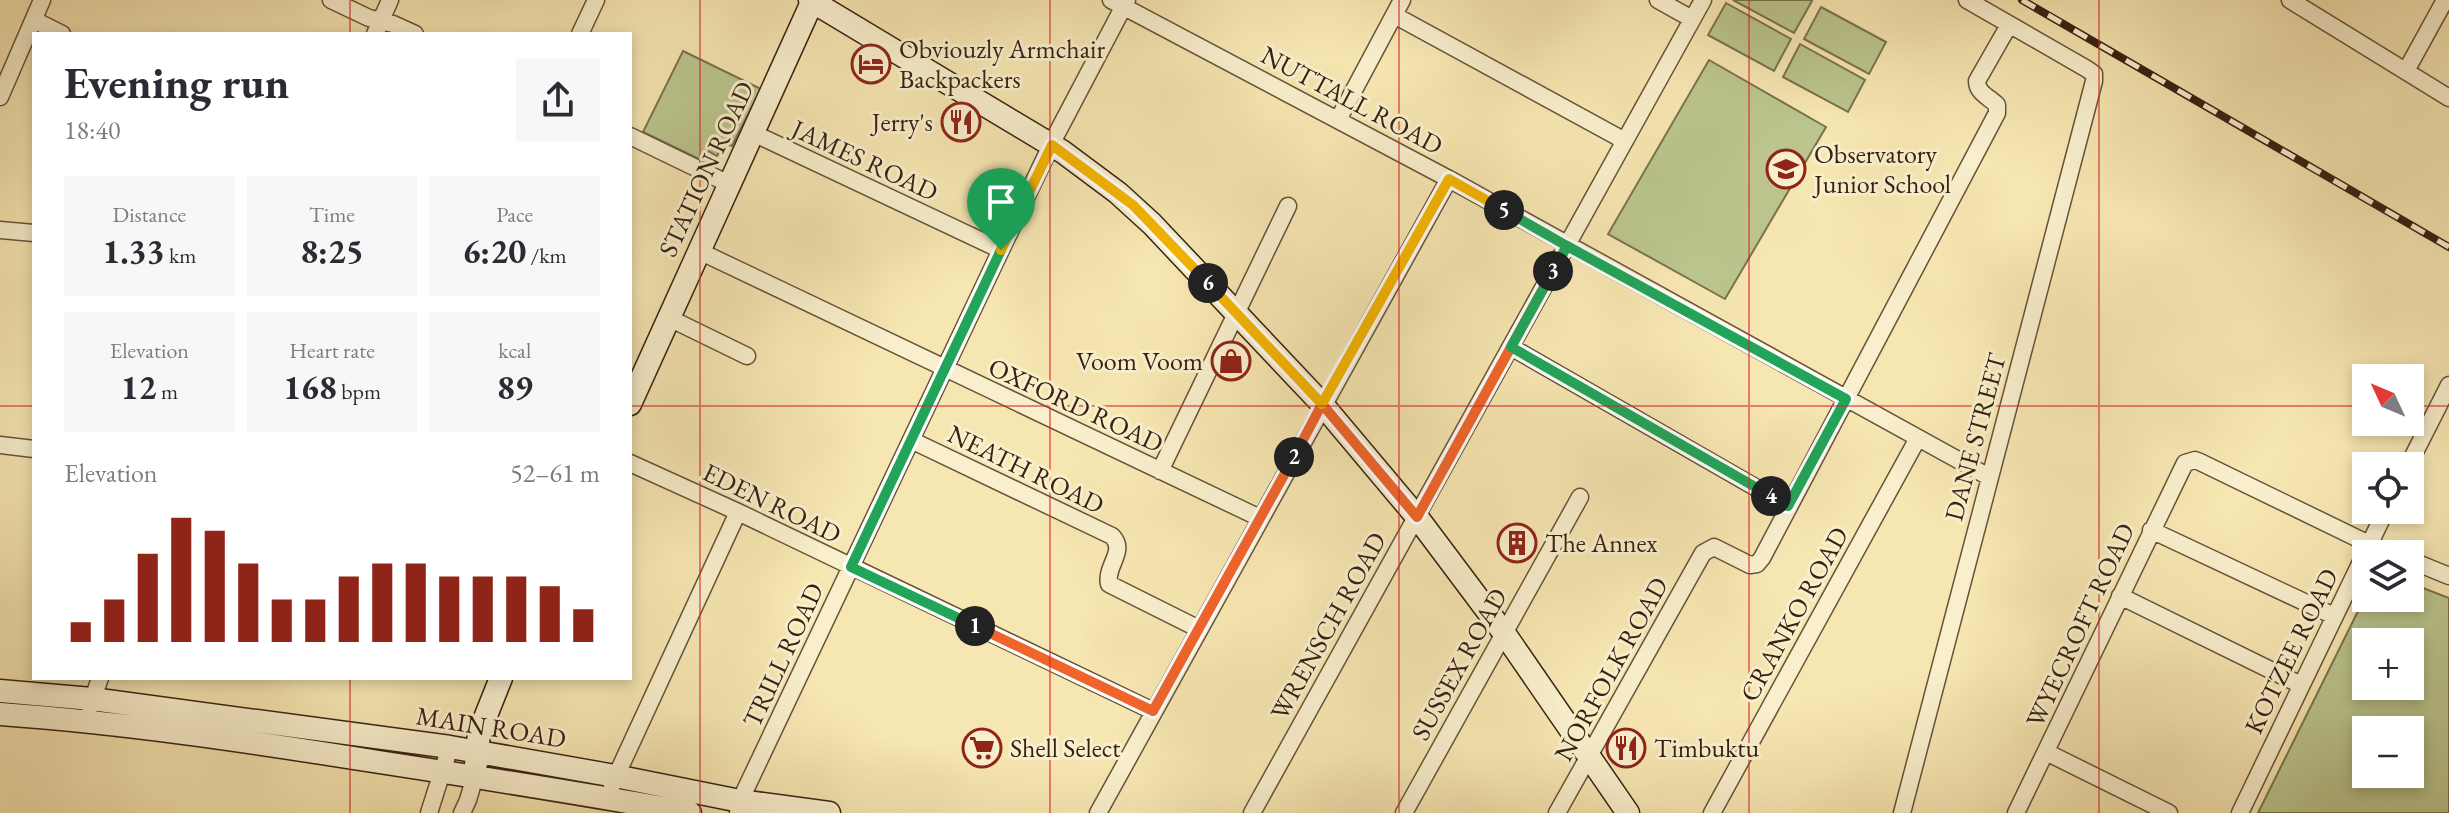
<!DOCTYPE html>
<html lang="en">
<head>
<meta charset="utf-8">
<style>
  :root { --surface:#fff; --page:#f7f7f7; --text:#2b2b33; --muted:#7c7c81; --accent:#8f2418 }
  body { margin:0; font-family:"EB Garamond",serif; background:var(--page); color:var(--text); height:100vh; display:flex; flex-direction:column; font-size:30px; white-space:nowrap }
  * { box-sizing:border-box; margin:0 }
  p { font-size:26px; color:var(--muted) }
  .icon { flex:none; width:44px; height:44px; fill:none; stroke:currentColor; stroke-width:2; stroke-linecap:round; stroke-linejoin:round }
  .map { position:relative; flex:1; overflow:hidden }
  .details { position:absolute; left:32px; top:32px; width:600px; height:648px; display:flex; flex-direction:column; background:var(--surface); border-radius:0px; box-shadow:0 4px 12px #0003 }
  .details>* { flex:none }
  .needle { width:52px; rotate:314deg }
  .buttons { position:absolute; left:2352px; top:364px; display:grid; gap:16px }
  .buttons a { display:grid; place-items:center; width:72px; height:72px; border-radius:0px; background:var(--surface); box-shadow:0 4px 12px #0003; font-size:40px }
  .pin { position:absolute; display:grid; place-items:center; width:68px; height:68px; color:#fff; margin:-82px -34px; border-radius:50% 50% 50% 0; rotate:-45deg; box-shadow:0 0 8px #0007 }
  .pin .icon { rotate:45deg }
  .km { position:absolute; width:40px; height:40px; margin:-20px; border-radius:50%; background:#222; color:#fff; font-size:22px; line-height:40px; text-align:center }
  .round { display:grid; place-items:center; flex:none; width:84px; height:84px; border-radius:0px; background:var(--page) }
  .summary { display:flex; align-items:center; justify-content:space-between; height:136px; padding:0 32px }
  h1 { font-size:44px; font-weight:700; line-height:60px }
  .metrics { display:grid; grid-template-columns:repeat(3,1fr); gap:12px; height:136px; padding:8px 32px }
  .metrics div { display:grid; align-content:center; border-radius:0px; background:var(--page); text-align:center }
  .metrics b { font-size:34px; font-weight:700 }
  .metrics small { font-size:22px; font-weight:400 }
  .metrics p { font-size:22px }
  .chart { height:224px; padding:16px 32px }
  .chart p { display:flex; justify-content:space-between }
  .chart svg { width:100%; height:144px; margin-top:8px; stroke:var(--accent); stroke-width:6 }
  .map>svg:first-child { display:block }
  .green { fill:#bbc58d; stroke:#79734f; stroke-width:2; fill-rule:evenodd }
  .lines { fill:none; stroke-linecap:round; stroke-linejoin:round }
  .street-casing { stroke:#675239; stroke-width:19 }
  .secondary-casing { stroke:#372111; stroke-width:25 }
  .street { stroke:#f9efcc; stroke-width:16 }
  .secondary { stroke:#f9efcc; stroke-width:22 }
  .rail-casing { stroke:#372111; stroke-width:8 }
  .rail { stroke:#f9efcc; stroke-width:5; stroke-dasharray:15; stroke-linecap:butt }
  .split-1-casing { stroke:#fff; stroke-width:16 }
  .split-2-casing { stroke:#fff; stroke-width:16 }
  .split-3-casing { stroke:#fff; stroke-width:16 }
  .split-4-casing { stroke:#fff; stroke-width:16 }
  .split-5-casing { stroke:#fff; stroke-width:16 }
  .split-6-casing { stroke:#fff; stroke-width:16 }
  .split-7-casing { stroke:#fff; stroke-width:16 }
  .split-1 { stroke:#22a559; stroke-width:10 }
  .split-2 { stroke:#f0652b; stroke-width:10 }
  .split-3 { stroke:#f0652b; stroke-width:10 }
  .split-4 { stroke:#22a559; stroke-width:10 }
  .split-5 { stroke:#22a559; stroke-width:10 }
  .split-6 { stroke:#f5b400; stroke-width:10 }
  .split-7 { stroke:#f5b400; stroke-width:10 }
  .grid { fill:none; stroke:#d62828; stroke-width:2; stroke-opacity:0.55 }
  .labels { text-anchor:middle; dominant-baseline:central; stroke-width:6; stroke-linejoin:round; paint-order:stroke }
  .poi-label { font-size:26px; fill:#372111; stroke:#f9efcc; text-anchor:start }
  .street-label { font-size:26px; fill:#372111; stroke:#f9efcc }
</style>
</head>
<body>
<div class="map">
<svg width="2449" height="813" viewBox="0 0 2449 813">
  <rect width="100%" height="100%" fill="#f6e6b1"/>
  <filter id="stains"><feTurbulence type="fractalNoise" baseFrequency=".0025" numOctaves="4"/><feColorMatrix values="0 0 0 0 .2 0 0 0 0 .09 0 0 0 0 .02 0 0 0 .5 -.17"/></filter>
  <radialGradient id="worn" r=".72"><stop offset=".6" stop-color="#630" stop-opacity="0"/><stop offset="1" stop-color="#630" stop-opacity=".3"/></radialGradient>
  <path class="green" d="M1733 0H1810L1812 1 1794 33Z
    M1726 3 1791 39 1774 71 1708 35Z
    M1821 7 1886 42 1869 74 1804 39Z
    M1800 44 1865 80 1848 112 1783 77Z
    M683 51 761 89 732 146 724 143 717 156 708 151 703 161 643 132Z
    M1709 60 1826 127 1725 299 1608 234Z
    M2410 583 2449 598V813H2258L2366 595V598H2410ZM2410 642V686H2366V642ZM2410 730V774H2366V730Z"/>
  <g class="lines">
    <defs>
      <path id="street" d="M331 0 369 18 393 24 415 34
        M1111 0 1449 179 1989 477
        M1658 0 1692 19
        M2290 0 2449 98
        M1394 15 1625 141
        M34 20 62 34
        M375 34 390 0
        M580 34 596 0
        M2406 71 2445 0
        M0 97 42 0
        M1338 120 1402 0
        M753 133 1001 250
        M630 136 729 184
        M0 230 34 233
        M699 251 1260 518
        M669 318 747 356
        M1511 347 1788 506
        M911 440 1112 536C1127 551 1105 566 1109 584L1199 629
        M0 445 34 449
        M630 463 738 512 1153 711
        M2408 466 2449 385
        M1160 471 1288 206
        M2151 530 2334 616
        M2410 560 2449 576
        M2120 596 2301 685
        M90 707 100 678
        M2046 752 2169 813
        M612 785 738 512
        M429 813 450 747
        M462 813 468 800 475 776
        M738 813 740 801 1001 250 1056 135 1127 0
        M1098 813 1449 179
        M1252 813 1703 0
        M1404 813 1580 497
        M1557 813 1703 553 1714 547 1750 565 1757 564 1762 558 1997 113V105C1989 97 1977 93 1977 81L2009 25
        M1712 813 1918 438
        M1902 813 2094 81V74L2087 69 1967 0
        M2016 813 2185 463 2195 460 2200 462 2369 544 2395 554
        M2240 813 2386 510"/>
      <path id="secondary" d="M810 0 1063 152 1118 193 1152 224 1322 404 1417 517 1504 633 1628 813
        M630 404 813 0
        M0 691 92 699 450 747 615 776 740 801 829 813
        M0 714C127 723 253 742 379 762 483 778 586 794 690 813
        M476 764 479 733 501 678"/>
    </defs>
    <use href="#street" class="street-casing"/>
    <use href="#secondary" class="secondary-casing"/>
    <use href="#street" class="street"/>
    <use href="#secondary" class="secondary"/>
    <defs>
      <path id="rail" d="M2022 0 2449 247"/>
    </defs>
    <use href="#rail" class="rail-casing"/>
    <use href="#rail" class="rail"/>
  </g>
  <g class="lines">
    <defs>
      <path id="split-1" d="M975 626 851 567 1001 250"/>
      <path id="split-2" d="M975 626 1153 711 1294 457"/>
      <path id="split-3" d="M1294 457 1322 404 1417 517 1553 271"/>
      <path id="split-4" d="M1553 271 1567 246 1846 399 1788 506 1771 496"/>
      <path id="split-5" d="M1504 210 1567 246 1511 347 1771 496"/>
      <path id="split-6" d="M1208 283 1322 404 1449 179 1504 210"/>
      <path id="split-7" d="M1001 250 1052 145 1133 205 1208 283"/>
    </defs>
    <use href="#split-1" class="split-1-casing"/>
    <use href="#split-2" class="split-2-casing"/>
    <use href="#split-3" class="split-3-casing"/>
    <use href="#split-4" class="split-4-casing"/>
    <use href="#split-5" class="split-5-casing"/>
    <use href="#split-6" class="split-6-casing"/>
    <use href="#split-7" class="split-7-casing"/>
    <use href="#split-1" class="split-1"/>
    <use href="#split-2" class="split-2"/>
    <use href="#split-3" class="split-3"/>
    <use href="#split-4" class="split-4"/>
    <use href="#split-5" class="split-5"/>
    <use href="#split-6" class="split-6"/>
    <use href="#split-7" class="split-7"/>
  </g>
  <path class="grid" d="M350 0V34M700 0V813M1050 0V813M1399 0V813M1749 0V813M2099 0V813M0 406H34M630 406H2366M2410 406H2449M350 678V813"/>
  <defs>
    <symbol id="hotel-ring" viewBox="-11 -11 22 22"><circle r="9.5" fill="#f9efcc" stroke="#8f2418" stroke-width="1.5"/><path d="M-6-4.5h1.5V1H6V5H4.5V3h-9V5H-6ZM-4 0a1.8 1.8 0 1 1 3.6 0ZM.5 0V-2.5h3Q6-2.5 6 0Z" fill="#8f2418"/></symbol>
    <symbol id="restaurant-ring" viewBox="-11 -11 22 22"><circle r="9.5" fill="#f9efcc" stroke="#8f2418" stroke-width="1.5"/><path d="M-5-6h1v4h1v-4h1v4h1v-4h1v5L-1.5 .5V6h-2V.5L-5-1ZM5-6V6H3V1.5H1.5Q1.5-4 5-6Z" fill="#8f2418"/></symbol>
    <symbol id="school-ring" viewBox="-11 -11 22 22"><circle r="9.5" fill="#f9efcc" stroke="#8f2418" stroke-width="1.5"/><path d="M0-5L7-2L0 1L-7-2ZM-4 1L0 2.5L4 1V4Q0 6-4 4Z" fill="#8f2418"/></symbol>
    <symbol id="shop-ring" viewBox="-11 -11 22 22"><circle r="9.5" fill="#f9efcc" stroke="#8f2418" stroke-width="1.5"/><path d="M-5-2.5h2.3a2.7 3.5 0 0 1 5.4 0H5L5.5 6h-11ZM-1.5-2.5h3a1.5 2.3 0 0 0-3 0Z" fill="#8f2418"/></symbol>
    <symbol id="building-ring" viewBox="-11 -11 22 22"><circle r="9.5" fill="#f9efcc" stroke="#8f2418" stroke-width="1.5"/><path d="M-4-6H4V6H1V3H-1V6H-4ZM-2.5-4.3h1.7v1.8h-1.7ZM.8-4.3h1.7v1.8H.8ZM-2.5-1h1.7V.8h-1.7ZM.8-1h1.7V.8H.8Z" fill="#8f2418"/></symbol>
    <symbol id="supermarket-ring" viewBox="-11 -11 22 22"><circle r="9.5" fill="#f9efcc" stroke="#8f2418" stroke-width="1.5"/><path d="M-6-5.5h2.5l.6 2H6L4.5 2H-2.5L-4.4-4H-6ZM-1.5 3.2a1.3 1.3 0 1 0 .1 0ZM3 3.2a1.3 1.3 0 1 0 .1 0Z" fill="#8f2418"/></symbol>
  </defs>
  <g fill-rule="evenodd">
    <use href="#hotel-ring" x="849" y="42" width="44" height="44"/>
    <use href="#restaurant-ring" x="939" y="100" width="44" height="44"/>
    <use href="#school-ring" x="1764" y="147" width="44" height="44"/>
    <use href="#shop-ring" x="1209" y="339" width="44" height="44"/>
    <use href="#building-ring" x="1495" y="521" width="44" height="44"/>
    <use href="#supermarket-ring" x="960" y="726" width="44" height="44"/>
    <use href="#restaurant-ring" x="1604" y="726" width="44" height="44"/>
  </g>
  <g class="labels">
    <g class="poi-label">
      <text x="899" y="49">Obviouzly Armchair<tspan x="899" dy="30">Backpackers</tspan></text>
      <text x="933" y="122" text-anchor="end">Jerry's</text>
      <text x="1814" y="154">Observatory<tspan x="1814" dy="30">Junior School</tspan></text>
      <text x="1203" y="361" text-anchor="end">Voom Voom</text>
      <text x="1545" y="543">The Annex</text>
      <text x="1010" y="748">Shell Select</text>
      <text x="1654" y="748">Timbuktu</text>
    </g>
    <g class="street-label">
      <text transform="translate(1352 100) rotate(28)">NUTTALL ROAD</text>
      <text transform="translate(865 160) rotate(25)">JAMES ROAD</text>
      <text transform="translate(706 169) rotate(-65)">STATION ROAD</text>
      <text transform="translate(1076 405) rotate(25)">OXFORD ROAD</text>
      <text transform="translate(1975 437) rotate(-75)">DANE STREET</text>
      <text transform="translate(1026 469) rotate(26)">NEATH ROAD</text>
      <text transform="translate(772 503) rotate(26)">EDEN ROAD</text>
      <text transform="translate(1794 614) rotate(-61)">CRANKO ROAD</text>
      <text transform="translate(2080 625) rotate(-65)">WYECROFT ROAD</text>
      <text transform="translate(1328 626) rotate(-61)">WRENSCH ROAD</text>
      <text transform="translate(2291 651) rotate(-64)">KOTZEE ROAD</text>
      <text transform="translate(783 655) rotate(-65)">TRILL ROAD</text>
      <text transform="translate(1459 664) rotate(-61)">SUSSEX ROAD</text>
      <text transform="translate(1611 669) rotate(-61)">NORFOLK ROAD</text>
      <text transform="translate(491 727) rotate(9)">MAIN ROAD</text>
    </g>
  </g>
  <rect width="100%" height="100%" filter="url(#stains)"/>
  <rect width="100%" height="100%" fill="url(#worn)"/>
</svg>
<div class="buttons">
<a><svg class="needle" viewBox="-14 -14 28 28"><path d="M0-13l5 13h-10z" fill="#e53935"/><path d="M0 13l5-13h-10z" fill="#7c7c81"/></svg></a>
<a><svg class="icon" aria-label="locate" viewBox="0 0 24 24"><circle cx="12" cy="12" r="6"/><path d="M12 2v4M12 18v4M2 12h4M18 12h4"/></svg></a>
<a><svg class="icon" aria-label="layers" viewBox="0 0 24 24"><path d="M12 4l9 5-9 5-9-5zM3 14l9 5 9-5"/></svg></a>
<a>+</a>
<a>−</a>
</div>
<div class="pin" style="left:1001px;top:250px;background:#1e9e55"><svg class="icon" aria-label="arrive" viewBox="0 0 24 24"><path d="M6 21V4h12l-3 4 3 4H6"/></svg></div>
<b class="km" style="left:975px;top:626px">1</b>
<b class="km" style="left:1294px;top:457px">2</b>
<b class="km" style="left:1553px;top:271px">3</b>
<b class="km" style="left:1771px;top:496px">4</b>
<b class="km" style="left:1504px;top:210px">5</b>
<b class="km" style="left:1208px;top:283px">6</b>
<section class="details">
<div class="summary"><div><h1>Evening run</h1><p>18:40</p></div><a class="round"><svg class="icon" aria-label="share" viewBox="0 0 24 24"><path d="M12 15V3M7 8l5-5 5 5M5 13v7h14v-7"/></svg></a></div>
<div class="metrics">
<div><p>Distance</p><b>1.33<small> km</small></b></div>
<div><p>Time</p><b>8:25</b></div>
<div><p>Pace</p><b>6:20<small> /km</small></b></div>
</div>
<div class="metrics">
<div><p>Elevation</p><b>12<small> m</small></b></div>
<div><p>Heart rate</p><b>168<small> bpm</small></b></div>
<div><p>kcal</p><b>89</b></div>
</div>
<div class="chart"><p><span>Elevation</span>52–61 m</p>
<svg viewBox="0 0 160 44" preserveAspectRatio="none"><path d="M5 44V38M15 44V31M25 44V17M35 44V6M45 44V10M55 44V20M65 44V31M75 44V31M85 44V24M95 44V20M105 44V20M115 44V24M125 44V24M135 44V24M145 44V27M155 44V34"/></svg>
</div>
</section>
</div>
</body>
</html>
